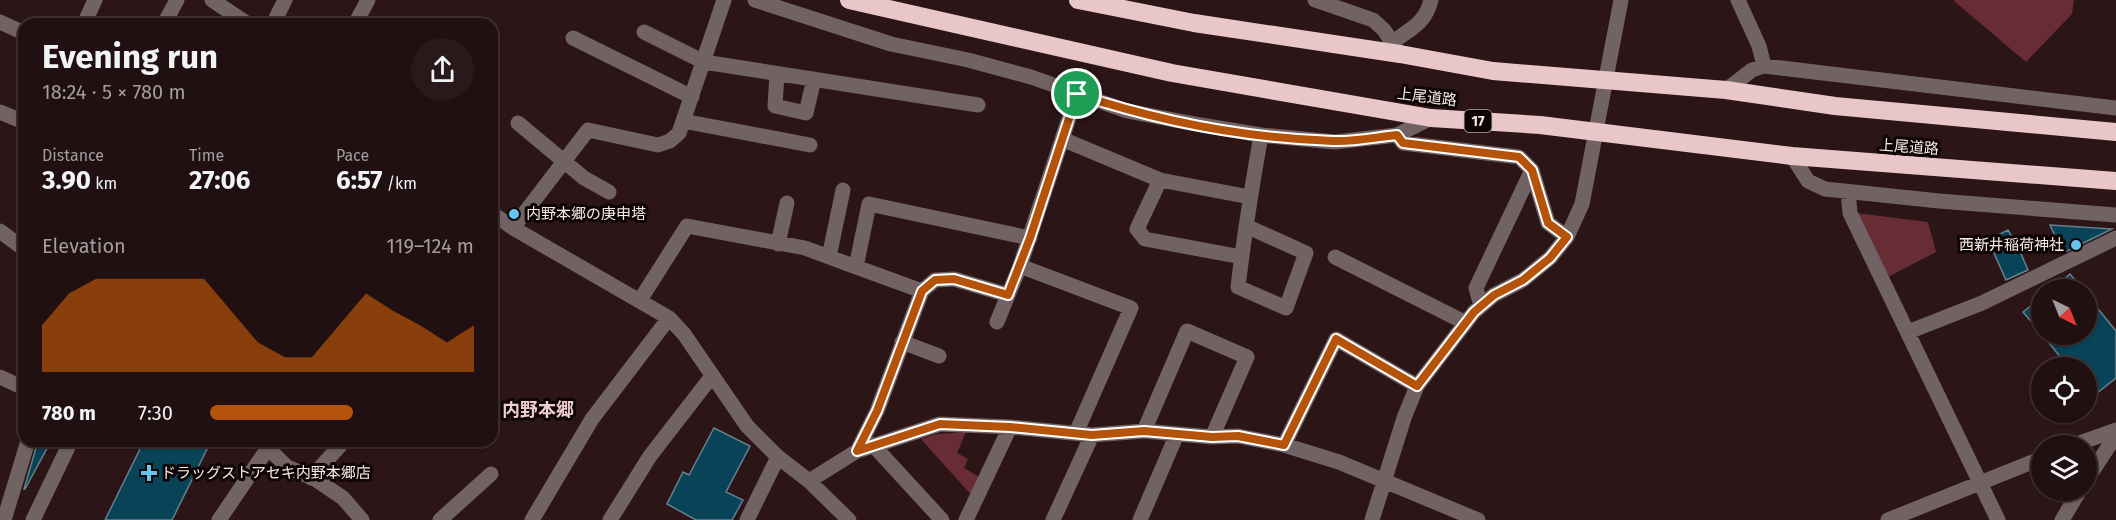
<!DOCTYPE html>
<html lang="en">
<head>
<meta charset="utf-8">
<style>
  :root { --surface:#211011; --page:#29191a; --text:#f1f3f6; --muted:#a29d9f; --line:#3e3031; --accent:#b45309 }
  body { margin:0; font-family:"Fira Sans","Noto Sans JP",sans-serif; background:var(--page); color:var(--text); height:100vh; display:flex; flex-direction:column; font-size:22px; white-space:nowrap }
  * { box-sizing:border-box; margin:0 }
  p { font-size:20px; color:var(--muted) }
  .icon { flex:none; width:33px; height:33px; fill:none; stroke:currentColor; stroke-width:2; stroke-linecap:round; stroke-linejoin:round }
  .map { position:relative; flex:1; overflow:hidden }
  .panel { position:absolute; left:18px; top:18px; width:480px; height:429px; display:flex; flex-direction:column; background:var(--surface); border-radius:18px; box-shadow:0 2px 4px #0004,0 0 0 2px var(--line) }
  .panel>* { flex:none }
  .needle { width:39px; rotate:137deg }
  .buttons { position:absolute; left:2031px; top:279px; display:grid; gap:12px }
  .buttons a { display:grid; place-items:center; width:66px; height:66px; border-radius:50%; background:var(--surface); box-shadow:0 2px 4px #0004,0 0 0 2px var(--line); font-size:30px }
  .pin { position:absolute; display:grid; place-items:center; width:51px; height:51px; color:#fff; margin:-26px; border:3px solid #fff; border-radius:50%; box-shadow:0 2px 6px #0007 }
  .round { display:grid; place-items:center; flex:none; width:63px; height:63px; border-radius:32px; background:var(--page) }
  .overview { display:flex; align-items:center; justify-content:space-between; height:102px; padding:0 24px }
  h1 { font-size:33px; font-weight:700; line-height:45px }
  .stats { display:grid; grid-template-columns:repeat(3,1fr); gap:9px; height:102px; padding:6px 24px }
  .stats div { display:grid; align-content:center }
  .stats b { font-size:26px; font-weight:700 }
  .stats small { font-size:16px; font-weight:400 }
  .stats p { font-size:16px }
  .chart { height:168px; padding:12px 24px }
  .chart p { display:flex; justify-content:space-between }
  .chart svg { width:100%; height:108px; margin-top:6px; fill:var(--accent); opacity:.7 }
  ul { padding:0 24px; list-style:none; font-size:20px }
  li { display:grid; grid-template-columns:96px 72px 1fr; align-items:center; height:45px }
  li i { height:15px; border-radius:8px; background:var(--accent) }
  .map>svg:first-child { display:block }
  .green { fill:#672c34 }
  .building { fill:#084358; stroke:#65818e; stroke-width:1.5 }
  .lines { fill:none; stroke-linecap:round; stroke-linejoin:round }
  .minor { stroke:#716364; stroke-width:15 }
  .highway { stroke:#e9c7c9; stroke-width:18 }
  .route-casing { stroke:#fff; stroke-width:12 }
  .route { stroke:#b45309; stroke-width:8 }
  .poi-dot { fill:#64c5ee; stroke:#0e0505; stroke-width:2 }
  .labels { text-anchor:middle; dominant-baseline:central; stroke-width:6; stroke-linejoin:round; paint-order:stroke }
  .shield { fill:#0e0505; stroke:#b3a5a5; stroke-width:1.5 }
  .shield-label { font-size:14px; font-weight:bold; fill:#fae9ea }
  .street-label { font-size:15px; fill:#fae9ea; stroke:#0e0505 }
  .poi-label { font-size:15px; fill:#fae9ea; stroke:#0e0505; text-anchor:start }
  .quarter-label { font-size:18px; font-weight:bold; fill:#efcdcf; stroke:#0e0505 }
</style>
</head>
<body>
<div class="map">
<svg width="2116" height="520" viewBox="0 0 2116 520">
  <rect width="100%" height="100%" fill="#2c1517"/>
  <path class="green" d="M1955 0H2074L2072 14 2026 62 1954 1Z
    M1856 213 1928 222 1936 252 1888 277Z
    M966 432 957 453 968 459 964 468 981 478 972 496 921 439 937 434Z"/>
  <path class="building" d="M2050 225 2112 229 2063 253Z
    M2008 230 2019 249 2028 270 2006 280 1988 240Z
    M2070 274 2083 290H2051Z
    M2086 294 2116 331V378L2092 397 2086 389V368H2069L2042 334H2086Z
    M2042 297V334L2023 312Z
    M714 428 750 446 726 492 743 500 732 520H696L667 504 683 472 689 475Z
    M38 441H51L25 489H24Z
    M144 441H211L172 520H105Z"/>
  <g class="lines">
    <path class="minor" d="M212 0 248 24
      M755 0 891 44 968 60 1031 77 1127 111 1190 123 1261 135 1335 142 1397 135 1431 118
      M1315 0 1373 20 1384 30 1400 54
      M1738 0 1759 46 1764 66
      M0 22 24 33
      M84 24 95 0
      M164 24 177 0
      M273 24 285 0
      M355 24 368 0
      M644 32 704 62 978 105
      M573 38 692 97
      M1393 42C1411 28 1425 24 1431 0
      M777 74 775 106 806 113 814 79
      M1726 90 1752 70 1764 66 2116 108
      M0 112 24 122
      M683 121 810 145
      M518 123 584 178 609 192
      M1397 135 1403 143 1519 157 1532 170 1548 223 1567 237
      M1062 139 1160 180 1250 197
      M1792 156 1808 181 1825 189 1939 201 2116 215
      M1160 180 1137 229 1145 239 1242 257
      M1848 192 1850 213 1998 520
      M492 213 513 228 669 318 684 334 747 426 778 457 809 481 849 520
      M1246 226 1306 253 1286 308 1238 287C1244 236 1252 186 1261 135
      M513 228 588 130 658 145 670 141 679 133 724 0
      M0 231 24 249
      M778 244 787 203
      M829 257 843 190
      M1335 257 1466 323
      M856 267 922 291 877 411 857 451
      M922 291 935 280 954 279 1008 295
      M640 300 687 226 805 248 856 267 869 204 1030 238
      M1481 306 1476 288 1532 170
      M997 322 1020 266
      M1908 332 1982 303 2116 238
      M902 342 939 356
      M0 377 24 388
      M1144 431 1187 331 1247 357 1212 437
      M1076 433 1131 308 1020 266 1077 94
      M261 441 287 467 315 479 343 498 362 520
      M873 445 942 520
      M1284 445 1336 339 1417 386
      M2071 446 2116 430
      M311 478 344 441
      M809 481 857 451 940 424 1010 427 1092 435 1144 431 1212 437 1238 436 1284 445 1339 462 1478 520
      M2086 481 2116 435
      M4 520 28 441
      M33 520 71 441
      M219 520 268 448
      M440 520 491 474
      M532 520 592 419 669 318
      M610 520 650 456 712 376
      M747 520 778 457
      M966 520 1010 427
      M1053 520 1092 435
      M1140 520 1177 434
      M1372 520 1404 418 1417 386 1474 312 1494 295 1523 280 1550 258 1567 237 1582 204 1621 0
      M1888 520 2042 458
      M2062 520 2080 490"/>
    <path class="highway" d="M849 0 1172 73 1431 118 1540 125 1792 156 2116 181
      M1078 0 1194 23 1400 54 1493 71 1726 90 1835 106 2116 132"/>
  </g>
  <g class="lines">
    <defs>
      <path id="route" d="M1077 94C1158 121 1247 138 1333 141 1354 142 1376 137 1397 135L1403 143 1519 157 1532 170 1548 223 1567 237 1550 258 1523 280 1494 295 1474 312 1417 386 1336 339 1284 445 1238 436 1212 437 1144 431 1092 435 1010 427 940 424 857 451 877 411 922 291 935 280 954 279 1008 295 1030 238Z"/>
    </defs>
    <use href="#route" class="route-casing"/>
    <use href="#route" class="route"/>
  </g>
  <g class="poi-dot">
    <circle cx="514" cy="214" r="6"/>
    <circle cx="2076" cy="245" r="6"/>
    <path d="M146 464h6v6h6v6h-6v6h-6v-6h-6v-6h6z"/>
  </g>
  <g class="labels">
    <rect class="shield" x="1464.5" y="110" width="27" height="22" rx="4.5"/>
    <g class="shield-label">
      <text x="1478" y="121">17</text>
    </g>
    <g class="street-label">
      <text transform="translate(1427 97) rotate(7)">上尾道路</text>
      <text transform="translate(1909 147) rotate(4)">上尾道路</text>
    </g>
    <g class="poi-label">
      <text x="526" y="214">内野本郷の庚申塔</text>
      <text x="2064" y="245" text-anchor="end">西新井稲荷神社</text>
      <text x="161" y="473">ドラッグストアセキ内野本郷店</text>
    </g>
    <g class="quarter-label">
      <text x="538" y="410">内野本郷</text>
    </g>
  </g>
</svg>
<div class="buttons">
<a><svg class="needle" viewBox="-14 -14 28 28"><path d="M0-13l5 13h-10z" fill="#e53935"/><path d="M0 13l5-13h-10z" fill="#a29d9f"/></svg></a>
<a><svg class="icon" aria-label="locate" viewBox="0 0 24 24"><circle cx="12" cy="12" r="6"/><path d="M12 2v4M12 18v4M2 12h4M18 12h4"/></svg></a>
<a><svg class="icon" aria-label="layers" viewBox="0 0 24 24"><path d="M12 4l9 5-9 5-9-5zM3 14l9 5 9-5"/></svg></a>
</div>
<div class="pin" style="left:1077px;top:94px;background:#1e9e55"><svg class="icon" aria-label="arrive" viewBox="0 0 24 24"><path d="M6 21V4h12l-3 4 3 4H6"/></svg></div>
<section class="panel">
<div class="overview"><div><h1>Evening run</h1><p>18:24 · 5 × 780 m</p></div><a class="round"><svg class="icon" aria-label="share" viewBox="0 0 24 24"><path d="M12 15V3M7 8l5-5 5 5M5 13v7h14v-7"/></svg></a></div>
<div class="stats">
<div><p>Distance</p><b>3.90<small> km</small></b></div>
<div><p>Time</p><b>27:06</b></div>
<div><p>Pace</p><b>6:57<small> /km</small></b></div>
</div>
<div class="chart"><p><span>Elevation</span>119–124 m</p>
<svg viewBox="0 0 160 44" preserveAspectRatio="none"><path d="M0 44V25L10 12L20 6L30 6L40 6L50 6L60 6L70 19L80 32L90 38L100 38L110 25L120 12L130 19L140 25L150 32L160 25V44z"/></svg>
</div>
<ul>
<li><b>780 m</b>7:30<i style="width:54%"></i></li>
</ul>
</section>
</div>
</body>
</html>
